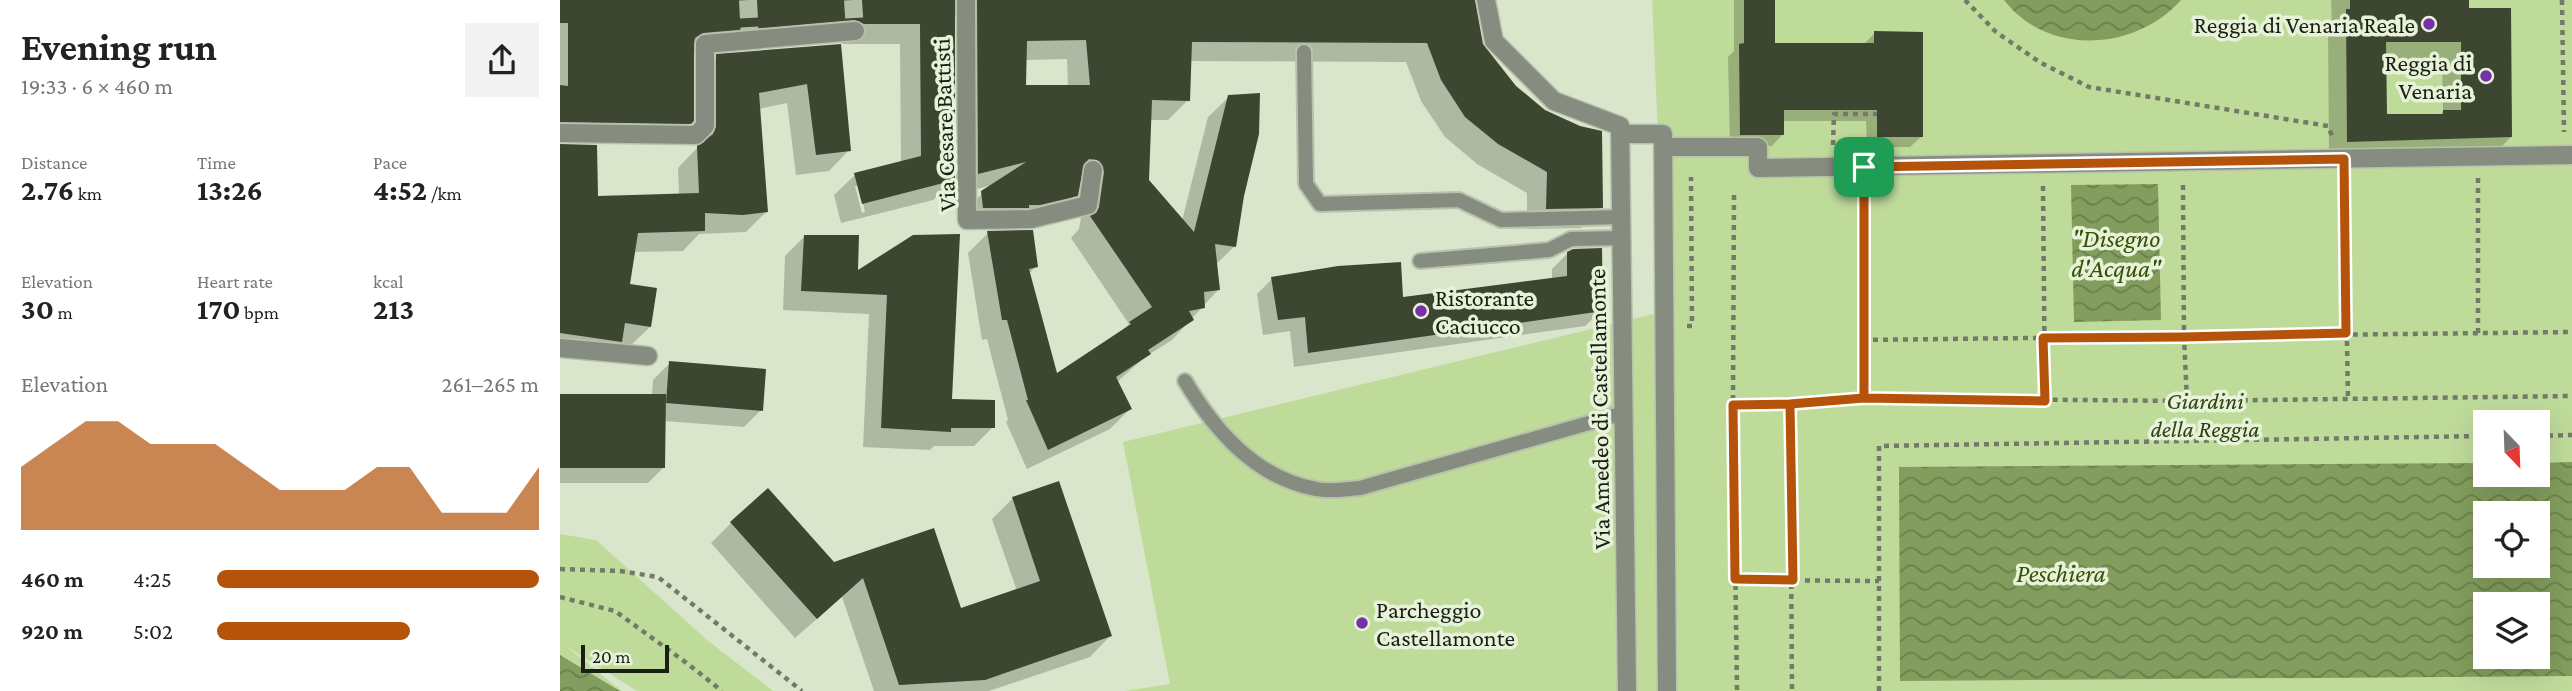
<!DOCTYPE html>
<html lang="en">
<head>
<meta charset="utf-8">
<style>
  :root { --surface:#fff; --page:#f2f2f2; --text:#222; --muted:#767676; --accent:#b45309 }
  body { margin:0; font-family:"Crimson Pro",serif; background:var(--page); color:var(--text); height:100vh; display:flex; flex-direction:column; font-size:26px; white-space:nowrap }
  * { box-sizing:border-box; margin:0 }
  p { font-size:23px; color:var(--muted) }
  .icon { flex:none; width:38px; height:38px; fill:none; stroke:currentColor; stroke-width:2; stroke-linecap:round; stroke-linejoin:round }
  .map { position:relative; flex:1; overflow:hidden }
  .panel { display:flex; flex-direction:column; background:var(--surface); width:560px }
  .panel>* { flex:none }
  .needle { width:46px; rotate:157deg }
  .tools { position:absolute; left:1913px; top:410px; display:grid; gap:14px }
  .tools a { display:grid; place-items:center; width:77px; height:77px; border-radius:0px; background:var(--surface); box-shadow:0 7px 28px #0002; font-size:35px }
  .scale { position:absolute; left:21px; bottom:18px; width:88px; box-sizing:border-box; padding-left:7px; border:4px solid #1a1e15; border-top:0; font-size:19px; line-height:24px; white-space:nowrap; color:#1a1e15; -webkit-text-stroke:5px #e7f3d9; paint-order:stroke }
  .pin { position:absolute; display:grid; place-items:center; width:60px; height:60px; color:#fff; margin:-30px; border-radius:14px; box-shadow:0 4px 10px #0006 }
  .round { display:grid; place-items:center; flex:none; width:74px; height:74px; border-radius:0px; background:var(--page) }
  .overview { display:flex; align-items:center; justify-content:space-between; height:119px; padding:0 21px }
  h1 { font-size:38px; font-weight:700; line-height:52px }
  .stats { display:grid; grid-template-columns:repeat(3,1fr); gap:10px; height:119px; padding:7px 21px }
  .stats div { display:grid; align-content:center }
  .stats b { font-size:30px; font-weight:700 }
  .stats small { font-size:19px; font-weight:400 }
  .stats p { font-size:19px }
  .chart { height:196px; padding:14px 21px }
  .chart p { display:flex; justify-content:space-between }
  .chart svg { width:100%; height:126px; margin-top:7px; fill:var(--accent); opacity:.7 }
  ul { padding:0 21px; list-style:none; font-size:23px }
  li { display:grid; grid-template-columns:112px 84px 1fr; align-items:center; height:52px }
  li i { height:18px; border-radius:9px; background:var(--accent) }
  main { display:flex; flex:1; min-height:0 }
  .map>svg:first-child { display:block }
  .green { fill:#bfdb9a; fill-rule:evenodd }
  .water { fill:url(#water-waves); fill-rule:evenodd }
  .shadow { fill:#0003; fill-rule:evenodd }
  .building { fill:#3c4630; fill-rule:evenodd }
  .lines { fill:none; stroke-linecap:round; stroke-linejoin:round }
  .street-tunnel { stroke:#b4bea7; stroke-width:18; stroke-dasharray:18 9; stroke-linecap:butt }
  .lane-casing { stroke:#b7c2ab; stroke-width:18 }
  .street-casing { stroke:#b7c2ab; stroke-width:21 }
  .path { stroke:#737a69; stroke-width:4.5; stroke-dasharray:5 5; stroke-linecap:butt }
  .lane { stroke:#878c81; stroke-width:14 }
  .street { stroke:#878c81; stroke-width:18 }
  .route-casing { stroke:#fff; stroke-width:14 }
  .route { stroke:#b45309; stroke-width:9 }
  .poi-dot { fill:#7531a5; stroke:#e7f3d9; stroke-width:2.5 }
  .labels { text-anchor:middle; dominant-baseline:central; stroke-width:7; stroke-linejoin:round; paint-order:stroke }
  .poi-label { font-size:24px; fill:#1a1e15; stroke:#e7f3d9; text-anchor:end }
  .street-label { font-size:24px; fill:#1a1e15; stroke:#e7f3d9 }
  .park-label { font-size:24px; font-style:italic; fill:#2f4112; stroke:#e7f3d9 }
  .water-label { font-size:26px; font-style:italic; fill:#375006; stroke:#e7f3d9 }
</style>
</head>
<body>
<main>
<section class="panel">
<div class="overview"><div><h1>Evening run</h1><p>19:33 · 6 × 460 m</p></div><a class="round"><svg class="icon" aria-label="share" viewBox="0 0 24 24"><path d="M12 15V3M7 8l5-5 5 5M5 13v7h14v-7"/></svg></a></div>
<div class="stats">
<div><p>Distance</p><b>2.76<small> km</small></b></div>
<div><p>Time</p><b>13:26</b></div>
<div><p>Pace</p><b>4:52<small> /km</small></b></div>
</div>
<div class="stats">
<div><p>Elevation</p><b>30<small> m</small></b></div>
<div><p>Heart rate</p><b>170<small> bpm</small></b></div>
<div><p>kcal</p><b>213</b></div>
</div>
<div class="chart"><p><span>Elevation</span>261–265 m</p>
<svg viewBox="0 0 160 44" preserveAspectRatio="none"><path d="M0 44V22L10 14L20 6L30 6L40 14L50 14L60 14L70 22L80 30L90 30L100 30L110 22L120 22L130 38L140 38L150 38L160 22V44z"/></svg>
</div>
<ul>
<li><b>460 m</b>4:25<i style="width:100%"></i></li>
<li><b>920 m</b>5:02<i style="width:60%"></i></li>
</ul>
</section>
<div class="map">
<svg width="2012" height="691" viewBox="0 0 2012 691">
  <defs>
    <pattern id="water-waves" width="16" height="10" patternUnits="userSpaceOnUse" patternTransform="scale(1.75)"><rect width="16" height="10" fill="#829d5d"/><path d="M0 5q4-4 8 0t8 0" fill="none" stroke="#6a7f4c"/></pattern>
  </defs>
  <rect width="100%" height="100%" fill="#dae6cc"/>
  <path class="green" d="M1092 0H2012V691H565L610 684 563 442 1106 311ZM1925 422H1978V474H1925ZM1925 513H1978V565H1925ZM1925 604H1978V656H1925Z
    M0 534 36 540 147 640 213 691H77L6 646 62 691H0Z"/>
  <path class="water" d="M1444 0H1621C1576 51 1488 57 1444 0Z
    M1598 184 1601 320 1514 322 1511 185Z
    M2012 462V676L1340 681 1339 467 1925 463V474H1978V463ZM1925 513H1978V565H1925ZM1925 604H1978V656H1925Z
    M0 655 60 691H0Z"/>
  <path class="shadow" d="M0 0H914L921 45 1041 207 1021 228 967 229V193L917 164 885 137 861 101 846 62 630 61 628 100 608 120H590L588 181 622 221 648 117 669 97 682 196 675 246 655 265 658 290 612 340 585 357 557 382 570 409 550 429 467 469 446 422 448 420 427 339 422 340 408 253 428 233 476 266 469 274 496 376 558 335 569 324 511 238 519 229 525 193 519 180 516 195 495 216 447 227 403 228 401 213 432 185 398 194V21L393 12 394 179 373 200 281 223 274 195 295 175 341 163 340 44H283L273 39 132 52V121L109 143 0 142ZM507 59 508 87H465V60ZM295 186H299L305 212 302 213Z
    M1174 0H1213V45H1303L1315 33 1361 137 1350 147H1307L1306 121H1222V135L1212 146 1170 145 1168 57 1174 51Z
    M1771 0H1907V10L1951 137 1932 156 1769 160 1768 29 1772 26ZM1882 60 1883 112 1880 115 1826 116 1825 61Z
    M279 46 289 150 269 171 236 175 227 103 199 109 206 212 186 232 139 234 123 251 73 252 68 286 90 327 69 347 56 345 40 361 0 356V145L36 198 119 195 118 168 137 148V77L157 56Z
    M353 236 391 401 433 427 414 446H374L370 450 303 447 309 314 223 310 225 256 244 237 296 273Z
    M1008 253 1041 311 1025 326 734 367 730 331 703 335 697 294 712 279 842 299 992 280V269Z
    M110 363 201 410 184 427 104 421V467L88 483H0V396H92L93 380Z
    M498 484 550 636 530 657 429 691H314L282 597 235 638 151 543 171 523 274 564 400 610 457 591 432 519 452 499Z"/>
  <path class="building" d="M0 0H395V180L302 204 294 173 361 156 360 24H304L294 20 143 33 135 38 134 43V121L131 124 0 122V85L8 86V23H0Z
    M417 0H915L923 44 956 86 985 110 1020 126 1042 131 1043 208 986 209 987 172 938 144 905 117 881 80 867 43 632 42 630 101 592 100 589 180 634 232 668 95 700 93 699 134 684 196 676 247 655 244 660 290 644 292 645 308 629 311 634 320 588 350 591 354 556 377 572 409 488 450 466 400H468L447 320H442L427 231 473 230 478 267 469 269 497 373 571 324 569 322 592 307 530 216 536 213 539 207 544 172 539 161 529 159 524 164 518 196 480 205H469V208H423L421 191 466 162 418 174ZM526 40 530 85H466L467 41Z
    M1184 0H1215V43H1314V31L1363 32V137H1317V110H1224V135H1180L1179 44 1184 43Z
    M1790 0H1909V8H1951L1952 137 1787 142 1786 9H1790ZM1826 42H1901V110H1883V114H1827Z
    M281 44 291 151 256 155 247 84 199 93 208 212 183 215 145 213V231L78 233 70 284 97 288 91 327 65 323 62 342 0 333V144L37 145 38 196 139 193 137 146 153 134 156 127V54Z
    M400 234 392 399 435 400V428H391V432L321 428 327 295 241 291 244 235H299L298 270 353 235Z
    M1042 248 1043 311 748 353 745 317 718 320 711 277 778 266 841 262 843 297 1007 276V252L1013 249Z
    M109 361 206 369 203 411 106 403Z
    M0 394H106L105 468H0Z
    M499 481 552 636 425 680 339 685 303 578 257 619 170 522 208 488 274 562 374 528 401 608 480 581 452 497Z"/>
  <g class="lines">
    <path class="street-tunnel" d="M188 0 190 40
      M293 0 295 31"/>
    <defs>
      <path id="lane" d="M744 52 746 184 760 204 899 200 941 220 1061 217
        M860 261 989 250 1011 239 1062 238
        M625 381C655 431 696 478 756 489 770 492 786 489 800 488L1064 413"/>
      <path id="street" d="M406 0 407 220 471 219 528 205 533 170
        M926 0 934 41 994 101 1060 126 1067 691
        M0 133 136 135 145 126V44L295 31
        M1060 134H1103L1107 691
        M1103 147H1198V168L2012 155
        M0 348 88 356"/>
    </defs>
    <use href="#lane" class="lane-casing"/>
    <use href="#street" class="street-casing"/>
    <path class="path" d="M1405 0 1436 32 1481 63 1529 87 1768 126 1772 136
      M2002 0 2004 132
      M1273 145 1274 114H1317
      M1784 181 1788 399
      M1623 185 1624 337 1627 401
      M1483 186 1485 401
      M1304 189V398
      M1174 195 1173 406 1177 691
      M1127 326H1132L1131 177
      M1918 333V177
      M1303 340C1539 337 1775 335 2012 332
      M1230 404 1232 691
      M1173 406 1230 404 1304 398 1627 401 2012 396
      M1978 436 2012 435
      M0 569 60 571 98 577 242 691
      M1175 580 1319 581
      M0 597 55 611 128 664 162 691
      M1319 691V446L1925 436"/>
    <use href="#lane" class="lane"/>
    <use href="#street" class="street"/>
  </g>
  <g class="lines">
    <defs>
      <path id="route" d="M1304 167V398L1230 404 1173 405 1175 579 1233 580 1230 404 1304 398 1485 401 1483 338 1624 337 1786 333 1784 159 1304 167"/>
    </defs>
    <use href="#route" class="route-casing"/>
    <use href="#route" class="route"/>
  </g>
  <g class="poi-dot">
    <circle cx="1869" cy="24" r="7"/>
    <circle cx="1926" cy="76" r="7"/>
    <circle cx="861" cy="311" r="7"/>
    <circle cx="802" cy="623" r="7"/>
  </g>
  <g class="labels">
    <g class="poi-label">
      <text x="1855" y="24">Reggia di Venaria Reale</text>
      <text x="1912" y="62">Reggia di<tspan x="1912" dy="28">Venaria</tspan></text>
      <text x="875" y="297" text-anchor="start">Ristorante<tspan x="875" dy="28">Caciucco</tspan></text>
      <text x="816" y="609" text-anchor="start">Parcheggio<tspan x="816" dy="28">Castellamonte</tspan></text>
    </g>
    <g class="street-label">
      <text transform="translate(384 125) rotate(-92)">Via Cesare Battisti</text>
      <text transform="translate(1039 409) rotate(-91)">Via Amedeo di Castellamonte</text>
    </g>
    <g class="park-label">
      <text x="1645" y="400">Giardini<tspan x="1645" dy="28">della Reggia</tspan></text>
    </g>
    <g class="water-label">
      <text x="1556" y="238">"Disegno<tspan x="1556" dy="30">d'Acqua"</tspan></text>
      <text x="1501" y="573">Peschiera</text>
    </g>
  </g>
</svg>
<div class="tools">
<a><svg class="needle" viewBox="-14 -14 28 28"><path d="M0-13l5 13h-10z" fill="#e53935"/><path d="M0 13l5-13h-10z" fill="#767676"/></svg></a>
<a><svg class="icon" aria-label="locate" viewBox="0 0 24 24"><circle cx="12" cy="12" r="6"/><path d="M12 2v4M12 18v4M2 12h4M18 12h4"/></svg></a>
<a><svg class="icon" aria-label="layers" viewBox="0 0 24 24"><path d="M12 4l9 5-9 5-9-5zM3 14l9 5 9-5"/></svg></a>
</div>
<div class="scale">20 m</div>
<div class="pin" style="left:1304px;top:167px;background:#1e9e55"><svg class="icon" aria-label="arrive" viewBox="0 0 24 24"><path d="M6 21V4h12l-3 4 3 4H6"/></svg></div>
</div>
</main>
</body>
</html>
